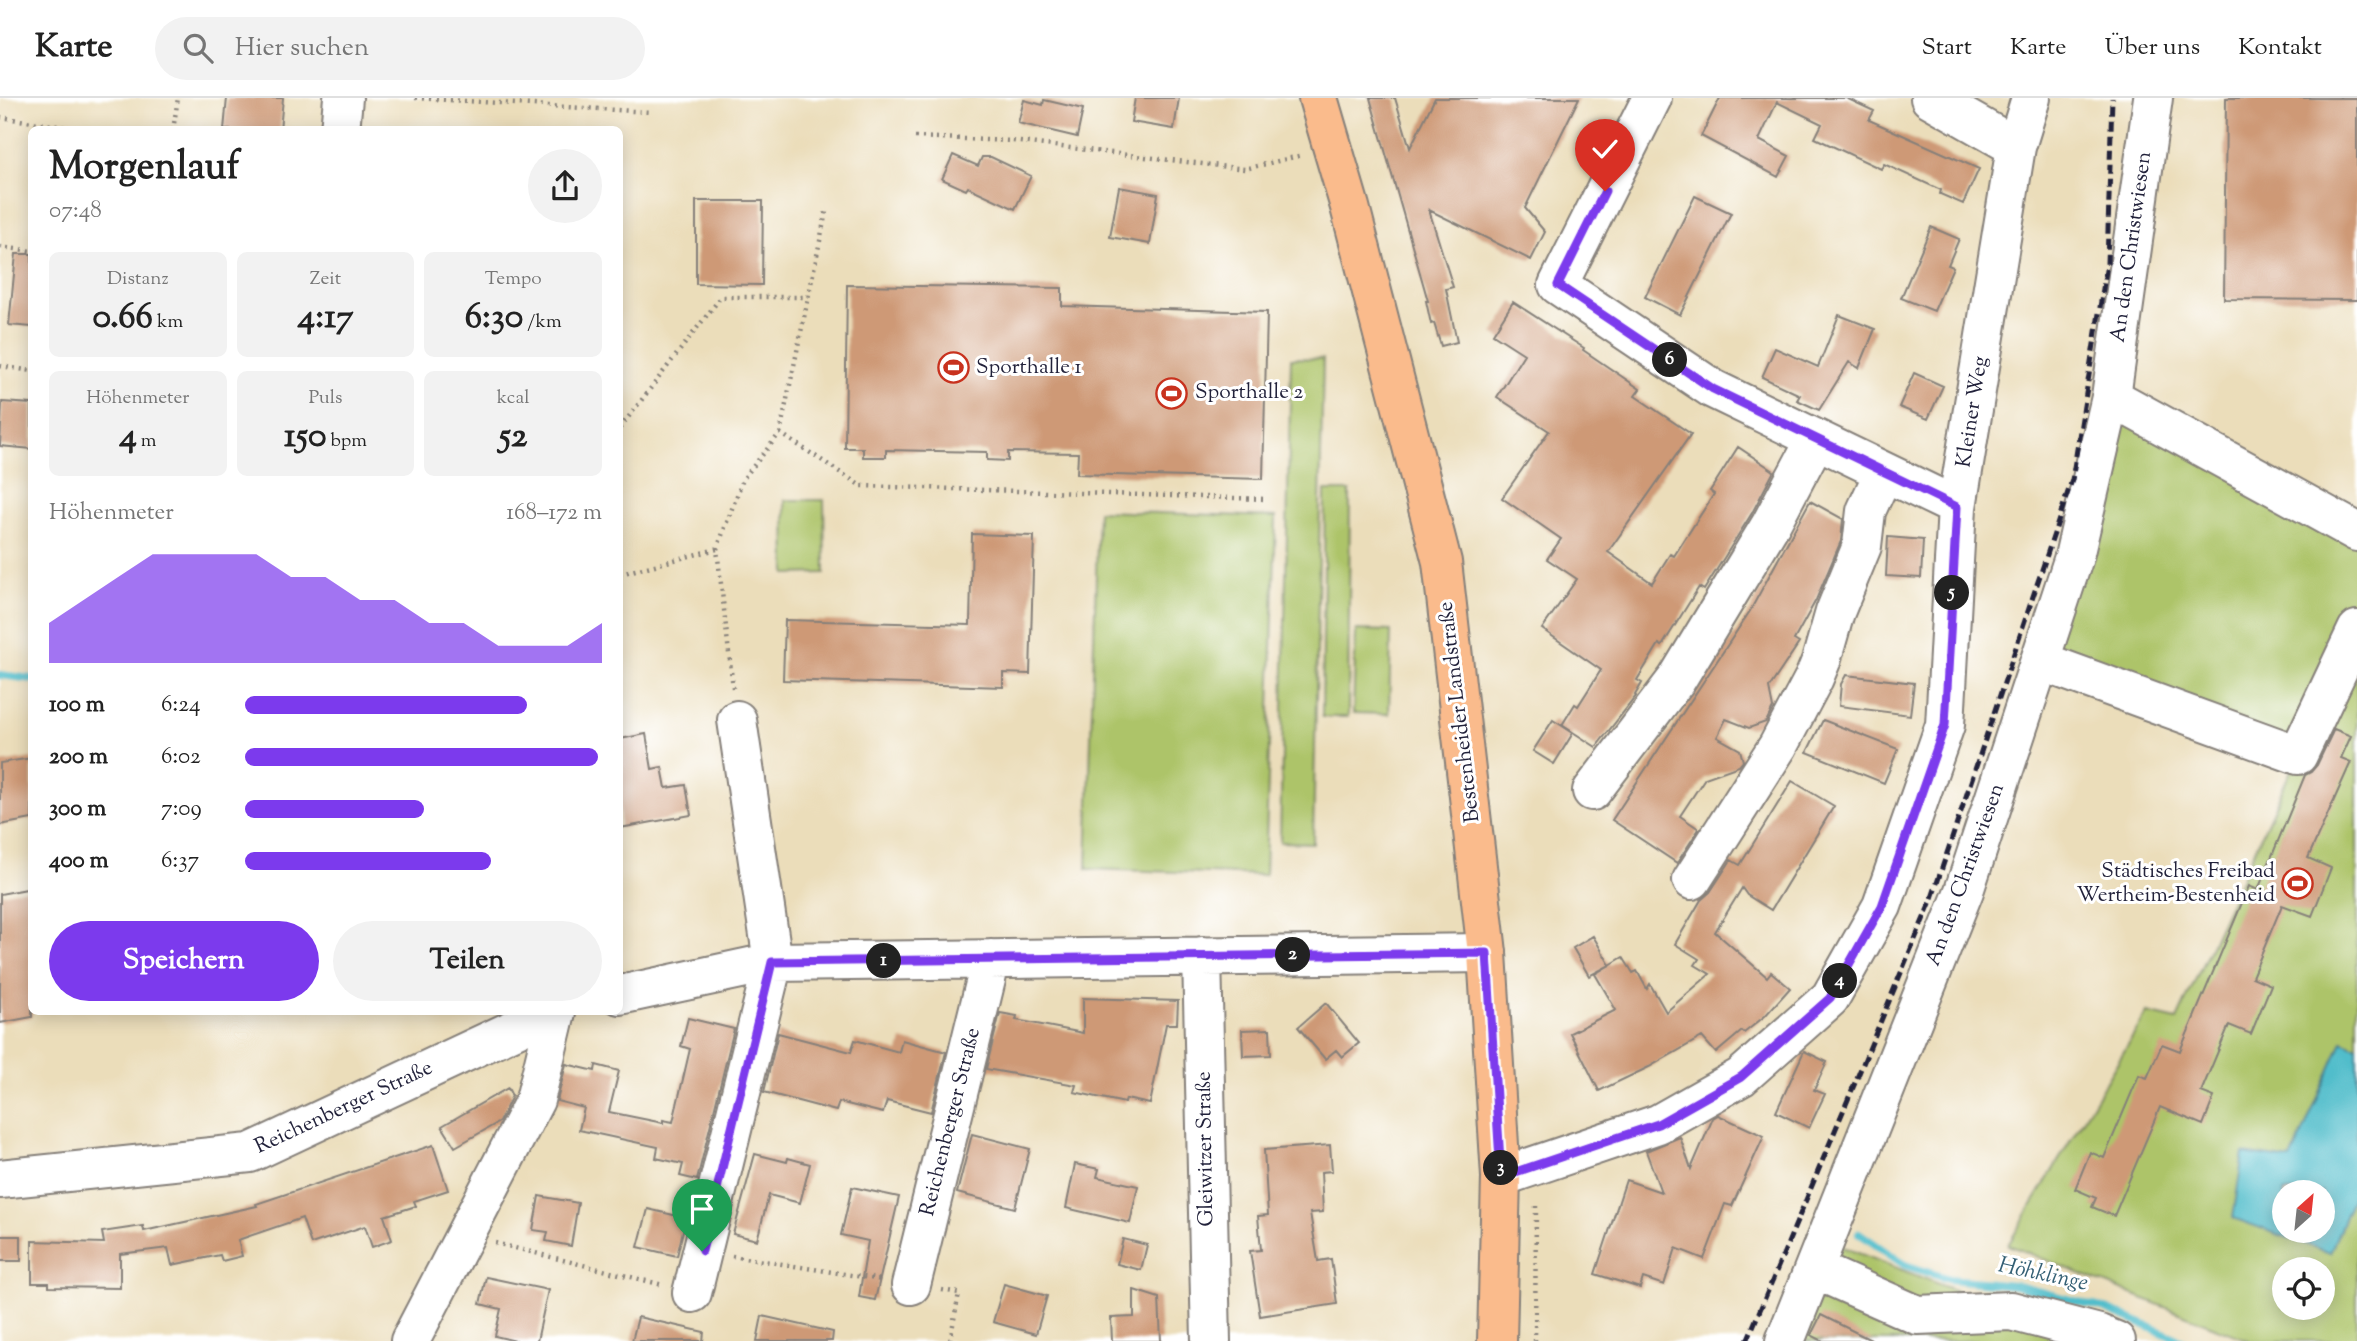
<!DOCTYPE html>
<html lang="de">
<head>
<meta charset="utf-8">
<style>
  :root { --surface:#fff; --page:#f2f2f2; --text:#222; --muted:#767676; --line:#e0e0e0; --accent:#7c3aed }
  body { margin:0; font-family:"Sorts Mill Goudy",serif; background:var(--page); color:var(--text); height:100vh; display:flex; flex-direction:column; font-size:26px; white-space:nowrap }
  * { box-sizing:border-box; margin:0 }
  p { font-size:23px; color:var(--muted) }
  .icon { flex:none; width:38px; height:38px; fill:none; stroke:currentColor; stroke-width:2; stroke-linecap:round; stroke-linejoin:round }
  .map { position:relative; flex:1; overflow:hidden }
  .sheet { position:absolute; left:28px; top:28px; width:595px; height:889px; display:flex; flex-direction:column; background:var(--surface); border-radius:10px; box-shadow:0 4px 18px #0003 }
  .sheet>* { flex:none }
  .needle { width:46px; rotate:27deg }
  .fabs { position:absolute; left:2272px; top:1082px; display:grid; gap:14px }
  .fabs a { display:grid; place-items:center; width:63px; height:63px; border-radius:50%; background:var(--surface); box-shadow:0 4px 18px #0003; font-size:35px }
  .pin { position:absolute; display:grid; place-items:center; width:60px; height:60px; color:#fff; margin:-72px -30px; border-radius:50% 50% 50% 0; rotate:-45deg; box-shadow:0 0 7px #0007 }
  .pin .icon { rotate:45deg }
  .km { position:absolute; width:35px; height:35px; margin:-18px; border-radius:50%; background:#222; color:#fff; font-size:19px; line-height:35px; text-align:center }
  .round { display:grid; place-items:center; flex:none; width:74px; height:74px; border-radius:37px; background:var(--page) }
  .summary { display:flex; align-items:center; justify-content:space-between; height:119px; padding:0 21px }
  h1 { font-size:38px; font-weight:700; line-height:52px }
  .metrics { display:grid; grid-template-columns:repeat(3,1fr); gap:10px; height:119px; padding:7px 21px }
  .metrics div { display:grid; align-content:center; border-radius:10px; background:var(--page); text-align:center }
  .metrics b { font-size:35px; font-weight:700 }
  .metrics small { font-size:19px; font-weight:400 }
  .metrics p { font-size:19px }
  .chart { height:196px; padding:14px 21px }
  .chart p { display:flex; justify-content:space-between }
  .chart svg { width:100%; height:126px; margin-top:7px; fill:var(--accent); opacity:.7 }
  .button { display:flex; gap:14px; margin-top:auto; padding:14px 21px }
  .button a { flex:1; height:80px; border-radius:42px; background:var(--accent); color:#fff; font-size:28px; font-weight:700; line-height:80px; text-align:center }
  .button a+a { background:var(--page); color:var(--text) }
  ul { padding:0 21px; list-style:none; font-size:23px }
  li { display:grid; grid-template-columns:112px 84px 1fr; align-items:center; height:52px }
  li i { height:18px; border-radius:9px; background:var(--accent) }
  header { display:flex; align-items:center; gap:42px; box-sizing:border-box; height:98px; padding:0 35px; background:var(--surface); border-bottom:2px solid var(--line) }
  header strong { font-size:33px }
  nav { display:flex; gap:38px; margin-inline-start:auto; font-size:24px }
  .search { width:490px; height:63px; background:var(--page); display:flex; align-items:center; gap:18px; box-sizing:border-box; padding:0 24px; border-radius:38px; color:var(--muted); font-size:26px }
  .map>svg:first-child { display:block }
  .green { fill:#adc469; stroke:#687352; stroke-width:2; fill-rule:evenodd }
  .water { fill:#51bdcb; stroke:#3a7083; stroke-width:2; fill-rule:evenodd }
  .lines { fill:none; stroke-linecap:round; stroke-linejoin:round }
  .stream { stroke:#51bdcb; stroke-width:8 }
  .building { fill:#ce9976 }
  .minor-casing { stroke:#86807a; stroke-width:42 }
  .major-casing { stroke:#86807a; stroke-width:42 }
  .path { stroke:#86807a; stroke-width:4.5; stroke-dasharray:2 5; stroke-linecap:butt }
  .minor { stroke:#fff; stroke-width:38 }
  .major { stroke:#fabb8c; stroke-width:38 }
  .rail { stroke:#22223b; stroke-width:5; stroke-dasharray:10 5; stroke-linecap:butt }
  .route-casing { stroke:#fff; stroke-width:14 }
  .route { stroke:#7c3aed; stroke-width:9 }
  .labels { text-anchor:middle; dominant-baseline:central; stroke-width:6; stroke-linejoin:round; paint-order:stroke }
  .street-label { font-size:21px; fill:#22223b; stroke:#fff }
  .poi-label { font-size:21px; fill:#22223b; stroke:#fff; text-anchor:start }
  .water-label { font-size:23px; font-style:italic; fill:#356075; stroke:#fff }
</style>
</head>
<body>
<header>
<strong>Karte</strong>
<div class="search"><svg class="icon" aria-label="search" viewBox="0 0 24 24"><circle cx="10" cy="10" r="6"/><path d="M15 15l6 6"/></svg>Hier suchen</div>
<nav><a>Start</a><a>Karte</a><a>Über uns</a><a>Kontakt</a></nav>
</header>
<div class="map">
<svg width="2357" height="1243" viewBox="0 0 2357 1243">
  <rect width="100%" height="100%" fill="#fff"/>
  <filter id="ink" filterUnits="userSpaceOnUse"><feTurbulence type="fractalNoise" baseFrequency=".0143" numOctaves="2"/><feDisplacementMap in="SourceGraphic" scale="14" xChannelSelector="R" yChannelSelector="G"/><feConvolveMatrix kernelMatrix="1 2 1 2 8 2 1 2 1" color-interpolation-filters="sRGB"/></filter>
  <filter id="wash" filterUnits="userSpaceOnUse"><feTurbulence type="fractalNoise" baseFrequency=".00686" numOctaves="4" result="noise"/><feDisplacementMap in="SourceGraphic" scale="28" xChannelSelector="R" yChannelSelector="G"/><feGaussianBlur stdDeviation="1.57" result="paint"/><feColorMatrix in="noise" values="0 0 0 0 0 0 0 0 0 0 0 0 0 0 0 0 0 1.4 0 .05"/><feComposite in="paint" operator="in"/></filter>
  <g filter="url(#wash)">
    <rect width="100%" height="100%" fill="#ebddba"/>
    <path class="green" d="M1291 260 1323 261 1313 745 1280 744Z
      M2111 299 2357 434V1243H2250L2008 1147 2147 915 2177 922 2298 657 2040 563ZM2284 1094H2322V1132H2284ZM2284 1171H2322V1209H2284Z
      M1325 393H1350L1348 619H1322Z
      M785 402H824L825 475 786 476Z
      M1098 413 1276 419 1265 777 1087 771Z
      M1356 532 1391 533 1389 616 1353 615Z
      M1840 1148 2086 1243H1802Z"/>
    <path class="water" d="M2342 943 2357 949V1089L2330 1155 2233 1120 2243 1055 2291 1062ZM2284 1094H2322V1132H2284Z"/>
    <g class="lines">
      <path class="stream" d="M0 577 32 581
        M1859 1135 1905 1167 1949 1181 2014 1187 2106 1211 2183 1243"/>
    </g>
    <g id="blocks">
      <path class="building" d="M227 0H283L280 32H224Z
        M1135 0H1179L1174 31 1131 24Z
        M1370 0H1395L1410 50 1435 0H1579L1525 110 1545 134 1531 162 1429 112 1453 189 1446 191 1457 244 1441 248 1434 225 1431 226 1426 203H1428Z
        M1720 0H1846L1874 13 1869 22 1979 71 1963 106 1940 96 1941 92 1884 66 1881 71 1815 40 1822 26 1777 4 1759 42 1789 58 1778 79 1701 38Z
        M2226 0H2357V202L2224 201Z
        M1024 2 1043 7 1044 2 1083 11 1077 39 1018 25Z
        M953 57 978 68 982 59H991L1031 78 1015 111 968 89 966 92 942 81Z
        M1119 89 1158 96 1150 146 1110 139Z
        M1695 98 1731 115 1680 217 1645 199Z
        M696 103H763L762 187 696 186Z
        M1931 129 1959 141 1948 167 1953 169 1934 213 1901 200Z
        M16 156H32V229L9 227Z
        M847 187 1062 190V208L1267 214 1263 381 1077 376 1078 355 1008 354V363L987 362V354L886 352V359H863V350H845Z
        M1513 204 1584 250 1583 252 1640 291 1635 298 1691 336 1608 454 1652 485 1670 456 1674 458 1714 396 1710 393 1738 349 1774 373 1752 415 1704 492 1699 489 1662 548 1659 546 1637 582 1642 585 1635 597 1636 598 1596 649 1562 627 1575 606 1578 608 1601 572 1542 531 1577 481 1547 461 1561 441 1502 400 1549 333 1497 299 1524 256 1493 236Z
        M1839 217 1875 231 1859 270 1849 264 1819 312 1797 302 1800 297 1762 279 1775 250 1818 269Z
        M1914 275 1943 288 1928 321 1899 309Z
        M2 304 32 306V351L0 348Z
        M1810 403 1843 421 1841 443 1816 502 1794 542 1799 545 1769 590 1773 610 1766 624 1749 630 1726 621 1717 639 1740 652 1743 663 1739 668 1705 680 1680 718 1699 731 1677 765 1612 722 1750 513Z
        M972 436 1034 438 1030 576 1003 575V589L783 582 785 522 970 527Z
        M1888 439 1923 442 1921 480 1886 478Z
        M1846 577 1914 585 1910 617 1839 608 1841 586Z
        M1553 622 1573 635 1554 666 1533 653Z
        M1823 622 1898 651 1884 685 1807 654Z
        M2334 631 2351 638 2341 660 2351 664 2308 760 2331 770 2312 818 2282 807 2252 879 2271 887 2251 936 2229 927 2201 994 2214 999 2203 1027 2160 1009 2114 1118 2092 1109 2096 1100 2075 1091 2090 1054 2104 1060 2139 977 2147 980 2162 946 2180 953 2249 788 2258 792 2305 677 2311 674 2317 667Z
        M646 636 652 671 662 669 666 690 686 687 691 717 620 730V641Z
        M32 660V721L0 727V665Z
        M1792 683 1834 708 1771 812 1747 797 1742 790 1715 834 1767 879 1771 874 1790 890 1765 918 1744 935 1742 933 1716 955 1702 939 1649 969 1599 993 1570 935 1616 912 1595 876 1623 859 1633 875 1637 873 1647 891 1650 886 1666 914 1710 876 1695 867 1699 861 1675 846 1701 802 1710 794 1731 762 1740 767Z
        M32 790V919L0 925V796Z
        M1593 838 1610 867 1589 878 1573 850Z
        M1083 900 1178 903 1177 926H1166L1150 1006 1126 1001 1125 1005 1074 994 1076 987 986 971 1000 915 1017 918 1016 922 1083 935Z
        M1326 905 1359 945 1342 959 1336 952 1325 961 1298 929Z
        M688 920 734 931 697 1082 680 1078 683 1066 656 1060 658 1049 579 1032 584 1010 557 1003 566 966 595 973 596 967 619 973 609 1014 663 1025V1022L673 1024 690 951 681 948Z
        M1270 931 1271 957 1243 958 1242 932Z
        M778 935 851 954 855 942 899 954 902 942 946 954 931 1014 887 1003 883 1015 839 1004 836 1013 764 994Z
        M1804 953 1827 964 1814 992 1825 996 1809 1030 1776 1014Z
        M508 990 512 998 499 1024 455 1049 442 1028Z
        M1718 1017 1764 1038 1732 1108 1725 1106 1704 1161 1676 1150 1664 1187 1643 1180 1640 1190 1595 1176 1626 1082 1661 1094 1646 1053 1680 1039 1691 1071 1713 1020Z
        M972 1036 1030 1051 1015 1110 957 1095Z
        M433 1047 448 1092 414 1103 416 1108 384 1118 392 1142 372 1149 365 1128 311 1146 302 1120 238 1142 242 1158 222 1163 220 1157 172 1167 168 1150 120 1156V1190L49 1189V1185H32V1143L104 1145 102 1134 143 1128 144 1133 257 1108 256 1106Z
        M1330 1047 1332 1073 1321 1074 1323 1114 1310 1115 1318 1163 1331 1161 1337 1206 1260 1218 1250 1153 1261 1152 1258 1118 1268 1117 1264 1052Z
        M755 1056 787 1064 788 1060 810 1066 800 1105 769 1097 757 1142 733 1136Z
        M1075 1066 1099 1071 1097 1079 1138 1088 1130 1125 1066 1110Z
        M852 1089 899 1099 875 1202 859 1199 868 1143 841 1137Z
        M539 1098 578 1105 571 1148 546 1143 548 1134 533 1132Z
        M648 1111 686 1120 677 1158 638 1149Z
        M0 1138H21V1163H0Z
        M1123 1141 1147 1147 1141 1172 1117 1166Z
        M486 1179 548 1192 537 1243H516L495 1238 501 1211 480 1206Z
        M1004 1186 1047 1198 1036 1236 993 1224Z
        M1134 1192 1159 1200 1161 1243H1112L1111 1220 1134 1219Z
        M1821 1217 1873 1243H1823L1811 1237Z
        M762 1218 833 1234 832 1243H757Z
        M638 1219 704 1234 703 1243H632Z"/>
    </g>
  </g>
  <g filter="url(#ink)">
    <use href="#blocks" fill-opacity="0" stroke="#86807a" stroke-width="2"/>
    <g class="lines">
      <defs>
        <path id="minor" d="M1652 0 1558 187 1713 291 1957 409
          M1930 0 2016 49
          M340 32 343 0
          M2111 299 2357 434
          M2040 563 2298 657 2357 532
          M1592 693 1677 581 1771 426 1816 341
          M1692 782 1778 648 1814 580 1821 563 1835 514 1862 448 1866 413 1884 374
          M1202 858 1211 1243
          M620 897 773 864 1487 855
          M1501 1079 1658 1026 1741 979 1830 900 1882 808 1945 627 1957 409 2016 49 2031 0
          M0 1081 250 1055 551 914
          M1814 1171 1917 1217 2011 1213 2099 1236 2116 1243
          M911 1187 991 861
          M692 1195 773 864 737 622
          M410 1243 535 1002 556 914
          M1785 1243 1964 793 2074 459 2111 299 2153 0"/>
        <path id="major" d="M1318 0 1350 109 1442 464 1487 855 1501 1079 1497 1243"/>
      </defs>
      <use href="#minor" class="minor-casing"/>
      <use href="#major" class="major-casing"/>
      <path class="path" d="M415 0 650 14
        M0 19 83 32
        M173 32 178 0
        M915 39 1012 43 1245 71 1303 57
        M0 149 32 153
        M0 268 32 273
        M620 330 721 199H808
        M780 335 861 388 1266 401
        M620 476 717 451
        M733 590 717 451 743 381 780 335 826 114
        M495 1145 663 1187
        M732 1158 882 1182
        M942 1192 959 1195 950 1243
        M1535 1243 1536 1107"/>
      <use href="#minor" class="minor"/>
      <use href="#major" class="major"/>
      <path class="rail" d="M1747 1243 1931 803 2072 382 2107 166 2112 0"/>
    </g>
  </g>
  <g class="lines" filter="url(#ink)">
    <defs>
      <path id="route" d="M702 1153 772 864 1487 855 1501 1079 1658 1026 1741 979 1830 900 1882 808 1945 627 1957 409 1713 291 1558 187 1605 93"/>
    </defs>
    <use href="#route" class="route-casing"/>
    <use href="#route" class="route"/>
  </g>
  <defs>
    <symbol id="stadium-ring" viewBox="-11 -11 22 22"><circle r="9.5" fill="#fff" stroke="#c8321e" stroke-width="1.5"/><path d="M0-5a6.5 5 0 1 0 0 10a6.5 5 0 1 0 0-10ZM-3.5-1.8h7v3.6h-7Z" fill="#c8321e"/></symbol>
  </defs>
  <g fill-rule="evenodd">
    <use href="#stadium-ring" x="936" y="252" width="35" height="35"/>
    <use href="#stadium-ring" x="1154" y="278" width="35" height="35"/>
    <use href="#stadium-ring" x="2280" y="768" width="35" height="35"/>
  </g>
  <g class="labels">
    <g class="street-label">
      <text transform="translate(2132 149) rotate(-82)">An den Christwiesen</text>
      <text transform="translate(1973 314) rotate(-81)">Kleiner Weg</text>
      <text transform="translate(1460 614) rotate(-97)">Bestenheider Landstraße</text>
      <text transform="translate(1966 777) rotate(-70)">An den Christwiesen</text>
      <text transform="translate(344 1010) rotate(-25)">Reichenberger Straße</text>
      <text transform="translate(951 1024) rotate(-76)">Reichenberger Straße</text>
      <text transform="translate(1206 1051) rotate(-91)">Gleiwitzer Straße</text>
    </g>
    <g class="poi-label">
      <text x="976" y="270">Sporthalle 1</text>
      <text x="1195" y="295">Sporthalle 2</text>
      <text x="2275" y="774" text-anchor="end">Städtisches Freibad<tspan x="2275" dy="24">Wertheim-Bestenheid</tspan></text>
    </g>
    <g class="water-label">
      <text transform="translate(2043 1177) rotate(12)">Höhklinge</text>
    </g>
  </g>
</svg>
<div class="fabs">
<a><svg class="needle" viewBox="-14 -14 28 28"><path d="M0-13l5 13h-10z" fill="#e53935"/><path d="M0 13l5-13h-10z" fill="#767676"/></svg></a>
<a><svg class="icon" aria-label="locate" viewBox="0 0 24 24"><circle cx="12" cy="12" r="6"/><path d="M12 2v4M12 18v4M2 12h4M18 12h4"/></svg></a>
</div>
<div class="pin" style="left:702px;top:1153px;background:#1e9e55"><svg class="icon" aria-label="arrive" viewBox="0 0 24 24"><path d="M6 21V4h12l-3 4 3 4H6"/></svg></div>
<div class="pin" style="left:1605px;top:93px;background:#d93025"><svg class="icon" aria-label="check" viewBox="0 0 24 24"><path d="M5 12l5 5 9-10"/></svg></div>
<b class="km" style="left:884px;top:863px">1</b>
<b class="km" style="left:1293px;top:857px">2</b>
<b class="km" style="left:1501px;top:1070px">3</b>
<b class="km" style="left:1840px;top:883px">4</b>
<b class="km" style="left:1952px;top:495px">5</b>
<b class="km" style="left:1670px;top:262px">6</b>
<section class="sheet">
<div class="summary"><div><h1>Morgenlauf</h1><p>07:48</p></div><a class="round"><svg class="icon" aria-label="share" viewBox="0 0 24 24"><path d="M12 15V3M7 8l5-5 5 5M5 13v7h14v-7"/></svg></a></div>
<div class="metrics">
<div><p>Distanz</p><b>0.66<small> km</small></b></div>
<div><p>Zeit</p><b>4:17</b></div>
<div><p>Tempo</p><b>6:30<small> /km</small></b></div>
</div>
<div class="metrics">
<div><p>Höhenmeter</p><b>4<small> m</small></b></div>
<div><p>Puls</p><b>150<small> bpm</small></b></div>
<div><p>kcal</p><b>52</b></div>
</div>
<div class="chart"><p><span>Höhenmeter</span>168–172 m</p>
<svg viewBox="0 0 160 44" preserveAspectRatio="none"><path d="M0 44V30L10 22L20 14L30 6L40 6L50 6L60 6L70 14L80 14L90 22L100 22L110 30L120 30L130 38L140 38L150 38L160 30V44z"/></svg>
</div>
<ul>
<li><b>100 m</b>6:24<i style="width:79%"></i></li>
<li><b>200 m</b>6:02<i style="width:99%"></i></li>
<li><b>300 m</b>7:09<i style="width:50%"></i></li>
<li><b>400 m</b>6:37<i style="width:69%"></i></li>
</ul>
<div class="button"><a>Speichern</a><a>Teilen</a></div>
</section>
</div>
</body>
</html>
